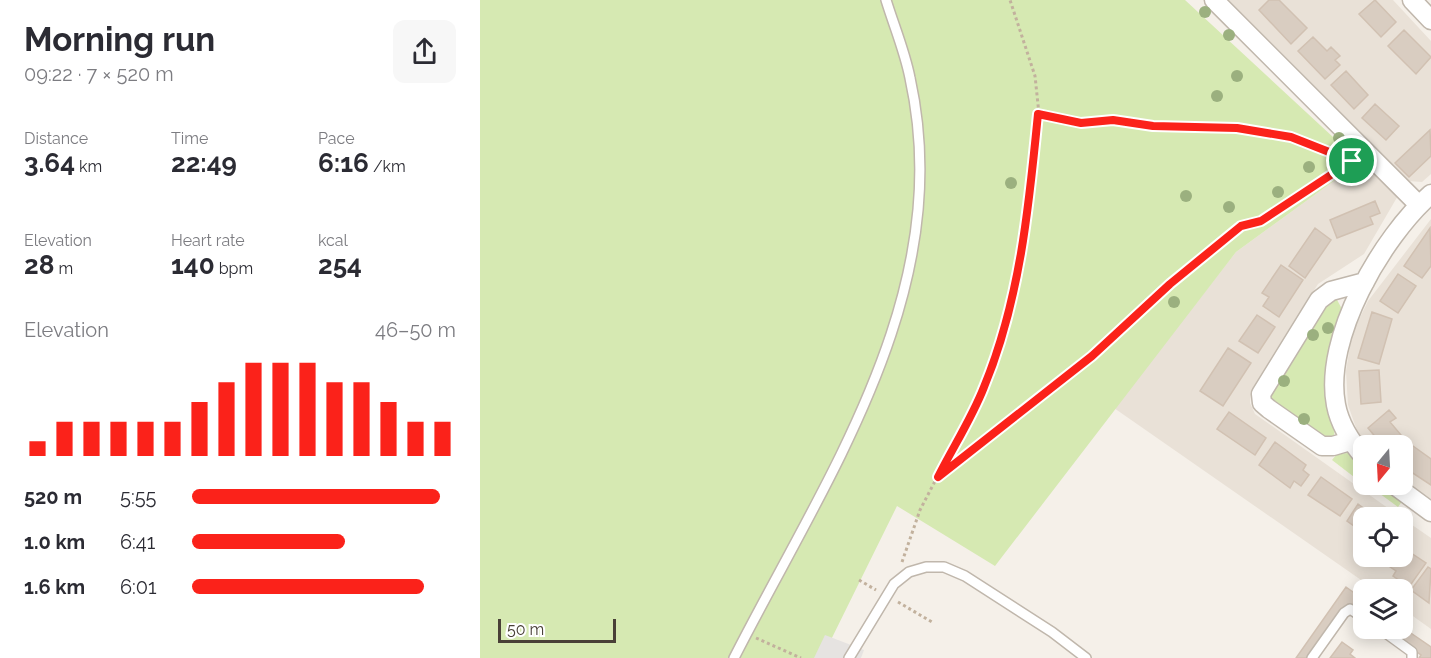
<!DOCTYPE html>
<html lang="en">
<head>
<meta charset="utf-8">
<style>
  :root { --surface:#fff; --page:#f7f7f7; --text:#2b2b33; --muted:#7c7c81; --accent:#fb221a }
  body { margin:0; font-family:Raleway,sans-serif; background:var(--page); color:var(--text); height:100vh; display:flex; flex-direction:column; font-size:22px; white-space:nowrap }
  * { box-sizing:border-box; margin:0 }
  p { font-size:20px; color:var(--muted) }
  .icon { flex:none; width:33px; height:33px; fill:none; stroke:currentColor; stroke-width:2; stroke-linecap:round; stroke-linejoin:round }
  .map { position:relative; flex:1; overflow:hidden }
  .drawer { display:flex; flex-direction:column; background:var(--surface); width:480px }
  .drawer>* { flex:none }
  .needle { width:39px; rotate:198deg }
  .controls { position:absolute; left:873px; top:435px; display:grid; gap:12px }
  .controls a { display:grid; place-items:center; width:60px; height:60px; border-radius:12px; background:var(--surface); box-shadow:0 3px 15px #0003; font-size:30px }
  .scale { position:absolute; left:18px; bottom:15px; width:118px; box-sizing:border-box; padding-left:6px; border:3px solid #494037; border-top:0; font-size:16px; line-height:21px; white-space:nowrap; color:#494037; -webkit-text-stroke:4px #fff; paint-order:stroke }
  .pin { position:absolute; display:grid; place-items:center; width:51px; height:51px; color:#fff; margin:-26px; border:3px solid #fff; border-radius:50%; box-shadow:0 2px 6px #0007 }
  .round { display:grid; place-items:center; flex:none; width:63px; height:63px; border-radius:12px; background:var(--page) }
  .overview { display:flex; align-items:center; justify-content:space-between; height:102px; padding:0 24px }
  h1 { font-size:33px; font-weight:700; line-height:45px }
  .figures { display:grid; grid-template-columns:repeat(3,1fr); gap:9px; height:102px; padding:6px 24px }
  .figures div { display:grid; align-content:center }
  .figures b { font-size:26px; font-weight:700 }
  .figures small { font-size:16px; font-weight:400 }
  .figures p { font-size:16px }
  .chart { height:168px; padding:12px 24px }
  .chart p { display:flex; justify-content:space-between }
  .chart svg { width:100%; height:108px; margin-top:6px; stroke:var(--accent); stroke-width:6 }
  ul { padding:0 24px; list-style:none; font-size:20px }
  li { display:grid; grid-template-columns:96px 72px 1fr; align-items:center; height:45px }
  li i { height:15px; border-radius:8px; background:var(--accent) }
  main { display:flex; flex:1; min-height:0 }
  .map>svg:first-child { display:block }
  .residential { fill:#e9e1d7 }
  .green { fill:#d6e9b2 }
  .parking { fill:#e6e3e1 }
  .building { fill:#d9cdc1; stroke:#d1c1b2; stroke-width:1.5 }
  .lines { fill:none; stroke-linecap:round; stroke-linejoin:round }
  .service-casing { stroke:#c0b7ac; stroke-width:12 }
  .minor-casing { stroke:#c0b7ac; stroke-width:21 }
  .path { stroke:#c2b19d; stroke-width:3; stroke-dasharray:3 3; stroke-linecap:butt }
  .service { stroke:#fff; stroke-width:9 }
  .minor { stroke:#fff; stroke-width:18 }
  .tree { fill:#9bb07f }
  .route-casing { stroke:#fff; stroke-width:12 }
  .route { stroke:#fb221a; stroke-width:8 }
</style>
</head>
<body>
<main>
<section class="drawer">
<div class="overview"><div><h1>Morning run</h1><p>09:22 · 7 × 520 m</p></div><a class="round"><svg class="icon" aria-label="share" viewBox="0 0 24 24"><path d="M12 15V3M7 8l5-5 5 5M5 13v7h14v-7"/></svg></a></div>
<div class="figures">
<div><p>Distance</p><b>3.64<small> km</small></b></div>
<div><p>Time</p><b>22:49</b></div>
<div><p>Pace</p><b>6:16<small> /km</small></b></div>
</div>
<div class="figures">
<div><p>Elevation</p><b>28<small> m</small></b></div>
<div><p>Heart rate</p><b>140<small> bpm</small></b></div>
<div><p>kcal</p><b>254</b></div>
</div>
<div class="chart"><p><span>Elevation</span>46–50 m</p>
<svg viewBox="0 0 160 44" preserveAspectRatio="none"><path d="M5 44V38M15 44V30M25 44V30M35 44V30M45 44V30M55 44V30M65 44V22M75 44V14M85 44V6M95 44V6M105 44V6M115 44V14M125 44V14M135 44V22M145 44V30M155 44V30"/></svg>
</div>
<ul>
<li><b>520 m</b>5:55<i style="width:94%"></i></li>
<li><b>1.0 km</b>6:41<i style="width:58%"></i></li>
<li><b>1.6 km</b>6:01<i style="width:88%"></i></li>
</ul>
</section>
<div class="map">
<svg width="951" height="658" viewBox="0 0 951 658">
  <rect width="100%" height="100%" fill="#f5f0e9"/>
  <path class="residential" d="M745 0H913L951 41V174L942 182 928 181Z
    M880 162H887L919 194 884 254 838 284 771 391 770 403 775 414 922 518H884V556H922V518L951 538V629L923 609 922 590 894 589 634 408 756 252Z
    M951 219V499L923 480 922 446 886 445 880 439 868 405 866 371 872 334 888 301Z"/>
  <path class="green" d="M0 0H705L880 162 756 252 515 566 417 506 342 658H0Z
    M856 298 862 309 854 335 856 426 854 435 847 440 790 405 788 392 844 305Z
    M868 453 883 468V473L878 480 852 460 857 454Z
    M897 485H901L923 500 918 507 892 488Z"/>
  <path class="parking" d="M345 635 384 650 381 658H334Z"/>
  <path class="building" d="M789 0H799L827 28 811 44 779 10Z
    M895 0 916 22 901 37 879 14Z
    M924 30 951 57 936 74 908 46Z
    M833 37 847 51 851 47 860 56 855 60 860 65 845 79 818 51Z
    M866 71 888 95 874 109 851 85Z
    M895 104 919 126 906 140 882 118Z
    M950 130 951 156 929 177 915 163Z
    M895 201 900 213 890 217 893 224 857 238 850 220Z
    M835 228 851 240 825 278 809 266Z
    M950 228 951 266 942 278 924 266Z
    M801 265 823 280 799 317 783 306 789 297 782 293Z
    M918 274 936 286 918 313 900 301Z
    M892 312 912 319 899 364 878 358Z
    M777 315 795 327 778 353 759 341Z
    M748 348 771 363 743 406 720 391Z
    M899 370 901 402 881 404 879 371Z
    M909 410 916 418 910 422 926 441 921 446H903L888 428Z
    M749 412 786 438 775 455 737 429Z
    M795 442 826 465 823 470 829 475 821 486 814 481 810 488 779 465Z
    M933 446 951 459V485L922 466Z
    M841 477 872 499 860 516 828 495Z
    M878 504 897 518H884V533L867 521Z
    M922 547 946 563 929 587 913 576 916 571 897 558 922 556Z
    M948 567 951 569 949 603 931 590Z
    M866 587 884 600V615L868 604 829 658H816Z
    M922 627 951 647V658H939L941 655 903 628Z
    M862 642 873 650 870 654 875 658H850Z"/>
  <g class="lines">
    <defs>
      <path id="service" d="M899 628 932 652V658
        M254 658C346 477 477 292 430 78 425 52 414 26 406 0
        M369 658 414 584 429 572 446 567H464L485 576 572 632 606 658
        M832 658 864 613 870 609 884 618"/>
      <path id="minor" d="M734 0 939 205
        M932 0 951 20
        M870 441 853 446H842L789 409 782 403 781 394 839 300 851 291 885 282
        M884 457C871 442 860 426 856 405 843 338 902 237 951 194
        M913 484 951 512"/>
    </defs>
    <use href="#service" class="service-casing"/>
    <use href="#minor" class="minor-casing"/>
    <path class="path" d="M559 114 601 123 633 120 673 127 757 128 811 137 870 160
      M459 475 612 356 690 284 761 226 781 221 872 161
      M422 562 440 510 504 387 530 305 547 231 559 114 555 76 530 0
      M379 580 396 590
      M418 602 452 622
      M276 638 321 658"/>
    <use href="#service" class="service"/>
    <use href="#minor" class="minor"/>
  </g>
  <g class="tree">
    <circle cx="725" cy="12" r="6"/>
    <circle cx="749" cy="35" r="6"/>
    <circle cx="757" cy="76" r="6"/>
    <circle cx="737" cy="96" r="6"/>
    <circle cx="859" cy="138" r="6"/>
    <circle cx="829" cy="167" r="6"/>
    <circle cx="531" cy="183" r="6"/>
    <circle cx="798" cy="192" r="6"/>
    <circle cx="706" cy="196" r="6"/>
    <circle cx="749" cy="207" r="6"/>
    <circle cx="694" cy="302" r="6"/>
    <circle cx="848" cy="328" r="6"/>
    <circle cx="833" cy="335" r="6"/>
    <circle cx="804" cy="381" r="6"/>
    <circle cx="824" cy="419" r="6"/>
  </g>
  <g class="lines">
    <defs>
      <path id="route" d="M558 114 601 123 633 120 673 126 757 128 811 137 872 161 781 221 761 226 690 284 612 356 458 477C473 447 492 418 504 387 540 300 549 206 558 114Z"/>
    </defs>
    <use href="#route" class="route-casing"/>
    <use href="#route" class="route"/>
  </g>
</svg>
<div class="controls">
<a><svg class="needle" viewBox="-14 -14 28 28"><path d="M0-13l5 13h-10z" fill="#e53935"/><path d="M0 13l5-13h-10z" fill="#7c7c81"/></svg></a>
<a><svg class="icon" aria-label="locate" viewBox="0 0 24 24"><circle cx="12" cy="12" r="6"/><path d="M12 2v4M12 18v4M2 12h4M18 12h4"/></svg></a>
<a><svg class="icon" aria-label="layers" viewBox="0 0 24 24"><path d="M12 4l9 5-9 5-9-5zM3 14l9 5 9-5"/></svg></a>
</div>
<div class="scale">50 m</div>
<div class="pin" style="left:872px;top:161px;background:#1e9e55"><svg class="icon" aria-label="arrive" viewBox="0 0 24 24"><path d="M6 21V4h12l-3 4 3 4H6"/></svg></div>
</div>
</main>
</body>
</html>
